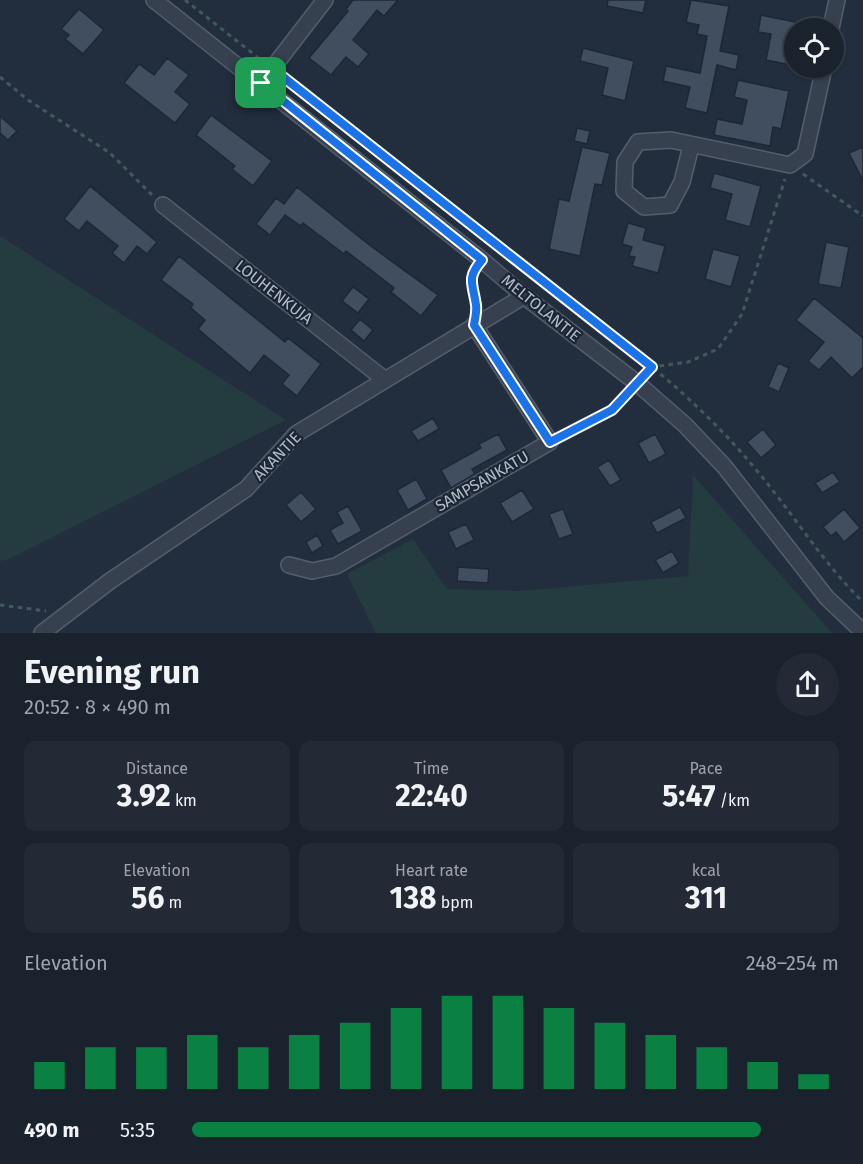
<!DOCTYPE html>
<html lang="en">
<head>
<meta charset="utf-8">
<style>
  :root { --surface:#1a222e; --page:#232a36; --text:#f1f3f6; --muted:#9fa4aa; --line:#383f4a; --accent:#0b8043 }
  body { margin:0; font-family:"Fira Sans",sans-serif; background:var(--page); color:var(--text); height:100vh; display:flex; flex-direction:column; font-size:22px; white-space:nowrap }
  * { box-sizing:border-box; margin:0 }
  p { font-size:20px; color:var(--muted) }
  .icon { flex:none; width:33px; height:33px; fill:none; stroke:currentColor; stroke-width:2; stroke-linecap:round; stroke-linejoin:round }
  .map { position:relative; height:633px; overflow:hidden }
  .details { display:flex; flex-direction:column; background:var(--surface); flex:1 }
  .details>* { flex:none }
  .buttons { position:absolute; left:784px; top:18px; display:grid; gap:12px }
  .buttons a { display:grid; place-items:center; width:60px; height:60px; border-radius:50%; background:var(--surface); box-shadow:0 2px 4px #0004,0 0 0 2px var(--line); font-size:30px }
  .pin { position:absolute; display:grid; place-items:center; width:51px; height:51px; color:#fff; margin:-26px; border-radius:12px; box-shadow:0 3px 9px #0006 }
  .round { display:grid; place-items:center; flex:none; width:63px; height:63px; border-radius:32px; background:var(--page) }
  .head { display:flex; align-items:center; justify-content:space-between; height:102px; padding:0 24px }
  h1 { font-size:33px; font-weight:700; line-height:45px }
  .stats { display:grid; grid-template-columns:repeat(3,1fr); gap:9px; height:102px; padding:6px 24px }
  .stats div { display:grid; align-content:center; border-radius:12px; background:var(--page); text-align:center }
  .stats b { font-size:30px; font-weight:700 }
  .stats small { font-size:16px; font-weight:400 }
  .stats p { font-size:16px }
  .chart { height:168px; padding:12px 24px }
  .chart p { display:flex; justify-content:space-between }
  .chart svg { width:100%; height:108px; margin-top:6px; stroke:var(--accent); stroke-width:6 }
  ul { padding:0 24px; list-style:none; font-size:20px }
  li { display:grid; grid-template-columns:96px 72px 1fr; align-items:center; height:45px }
  li i { height:15px; border-radius:8px; background:var(--accent) }
  .map>svg:first-child { display:block }
  .green { fill:#243c3f }
  .building { fill:#414e60; stroke:#1d2735; stroke-width:1.5 }
  .lines { fill:none; stroke-linecap:round; stroke-linejoin:round }
  .minor-casing { stroke:#545e6c; stroke-width:18 }
  .path { stroke:#42595c; stroke-width:3; stroke-dasharray:4.5 4.5; stroke-linecap:butt }
  .minor { stroke:#36404e; stroke-width:15 }
  .route-casing { stroke:#fff; stroke-width:12 }
  .route { stroke:#1a73e8; stroke-width:8 }
  .labels { text-anchor:middle; dominant-baseline:central; stroke-width:4.5; stroke-linejoin:round; paint-order:stroke }
  .street-label { font-size:16px; fill:#b2bbc9; stroke:#1b2533 }
</style>
</head>
<body>
<div class="map">
<svg width="863" height="633" viewBox="0 0 863 633">
  <rect width="100%" height="100%" fill="#222e3e"/>
  <path class="green" d="M0 236 286 420 9 559 0 561Z
    M693 475 832 633H376L347 574 413 539 447 589 520 591 688 576Z"/>
  <path class="building" d="M353 0H398L384 16 377 10 353 40 369 54 358 67 346 57 331 75 309 58 348 11 346 9Z
    M608 0H646L643 13 607 6Z
    M691 0 729 6 720 51 739 55 736 70 717 65 707 113 685 108 690 87 663 81 666 66 700 73 707 36 697 34 699 25 686 22Z
    M79 9 104 30 83 54 65 39 69 35 61 29Z
    M761 15 795 22V66L766 60 771 34 758 32Z
    M583 48 634 61 625 101 602 95 608 68 580 61Z
    M167 58 189 75 175 92 190 104 175 123 124 83 139 64 154 75Z
    M738 80 789 91 781 129 773 127 770 146 714 135 717 119 742 124 747 100 734 97Z
    M211 115 272 161 253 186 232 169 235 166 196 135Z
    M0 116 17 131 8 140 0 133Z
    M577 128 590 131 587 144 574 141Z
    M582 147 610 153 602 185 595 184 580 256 549 249 559 199 569 201Z
    M863 147V181L849 153Z
    M714 173 761 186 750 227 725 220 732 194 710 188Z
    M90 186 157 242 147 254 137 246 124 263 112 253 118 246 87 221 79 231 64 219Z
    M297 187 368 244 438 295 421 316 391 292 394 288 346 251 344 254 303 223 301 226 285 215 270 235 256 224 276 198 284 204Z
    M628 223 646 228 643 240 665 246 658 273 632 266 635 257 629 256 632 247 622 244Z
    M826 242 849 247 841 288 818 284Z
    M713 249 740 256 731 287 705 279Z
    M179 256 285 342 288 338 321 364 297 396 282 384 289 375 264 355 250 373 198 329 205 320 191 308 193 304 161 280Z
    M353 287 369 299 358 313 342 301Z
    M814 298 863 338V367L852 378 831 357 819 370 808 361 824 342 796 320Z
    M360 319 373 330 364 341 351 330Z
    M778 363 789 368 779 392 768 387Z
    M433 418 439 429 418 441 411 431Z
    M763 429 776 445 761 458 747 442Z
    M498 434 507 450 472 469 475 474 451 488 441 470 481 448 479 444Z
    M655 434 666 454 649 463 638 443Z
    M609 460 621 480 610 486 597 467Z
    M833 472 840 482 822 493 815 483Z
    M416 479 427 499 408 510 397 490Z
    M522 490 534 509 512 522 500 503Z
    M301 492 316 509 301 522 286 505Z
    M348 506 362 531 338 544 330 530 343 523 337 512Z
    M680 507 686 518 657 533 651 522Z
    M563 509 573 534 559 539 549 514Z
    M844 509 860 528 844 542 836 532 831 536 823 527Z
    M466 524 474 540 456 549 448 532Z
    M317 535 323 546 312 553 306 542Z
    M672 551 679 563 663 573 655 560Z
    M458 567 489 569 488 583 457 581Z"/>
  <g class="lines">
    <defs>
      <path id="minor" d="M154 0 482 260 524 296 637 383 685 425 724 466 827 598 863 632
        M831 28 837 0
        M261 83 325 0
        M691 146 682 182 670 205 644 207 624 191 625 162 638 142 671 140 790 165 805 154 824 68
        M163 205 384 379
        M289 565 312 571 336 566 550 442 474 325
        M42 633 110 581 246 489 296 434 524 296"/>
    </defs>
    <use href="#minor" class="minor-casing"/>
    <path class="path" d="M185 0 261 60
      M0 77 28 100 110 153 152 195
      M283 77 652 367 688 362 718 349 742 314 785 179
      M803 174 863 216
      M473 270 471 287 476 308
      M647 372 652 367C697 404 738 445 774 492 803 529 829 569 863 602
      M562 436 612 410 626 394
      M0 605 46 611"/>
    <use href="#minor" class="minor"/>
  </g>
  <g class="lines">
    <defs>
      <path id="route" d="M273 69 652 367 612 410 550 442 474 325C475 319 477 311 476 305 473 284 466 278 482 260L261 83Z"/>
    </defs>
    <use href="#route" class="route-casing"/>
    <use href="#route" class="route"/>
  </g>
  <g class="labels">
    <g class="street-label">
      <text transform="translate(274 292) rotate(38)">LOUHENKUJA</text>
      <text transform="translate(541 308) rotate(39)">MELTOLANTIE</text>
      <text transform="translate(277 456) rotate(-46)">AKANTIE</text>
      <text transform="translate(482 481) rotate(-30)">SAMPSANKATU</text>
    </g>
  </g>
</svg>
<div class="buttons">
<a><svg class="icon" aria-label="locate" viewBox="0 0 24 24"><circle cx="12" cy="12" r="6"/><path d="M12 2v4M12 18v4M2 12h4M18 12h4"/></svg></a>
</div>
<div class="pin" style="left:261px;top:83px;background:#1e9e55"><svg class="icon" aria-label="arrive" viewBox="0 0 24 24"><path d="M6 21V4h12l-3 4 3 4H6"/></svg></div>
</div>
<section class="details">
<div class="head"><div><h1>Evening run</h1><p>20:52 · 8 × 490 m</p></div><a class="round"><svg class="icon" aria-label="share" viewBox="0 0 24 24"><path d="M12 15V3M7 8l5-5 5 5M5 13v7h14v-7"/></svg></a></div>
<div class="stats">
<div><p>Distance</p><b>3.92<small> km</small></b></div>
<div><p>Time</p><b>22:40</b></div>
<div><p>Pace</p><b>5:47<small> /km</small></b></div>
</div>
<div class="stats">
<div><p>Elevation</p><b>56<small> m</small></b></div>
<div><p>Heart rate</p><b>138<small> bpm</small></b></div>
<div><p>kcal</p><b>311</b></div>
</div>
<div class="chart"><p><span>Elevation</span>248–254 m</p>
<svg viewBox="0 0 160 44" preserveAspectRatio="none"><path d="M5 44V33M15 44V27M25 44V27M35 44V22M45 44V27M55 44V22M65 44V17M75 44V11M85 44V6M95 44V6M105 44V11M115 44V17M125 44V22M135 44V27M145 44V33M155 44V38"/></svg>
</div>
<ul>
<li><b>490 m</b>5:35<i style="width:88%"></i></li>
</ul>
</section>
</body>
</html>
